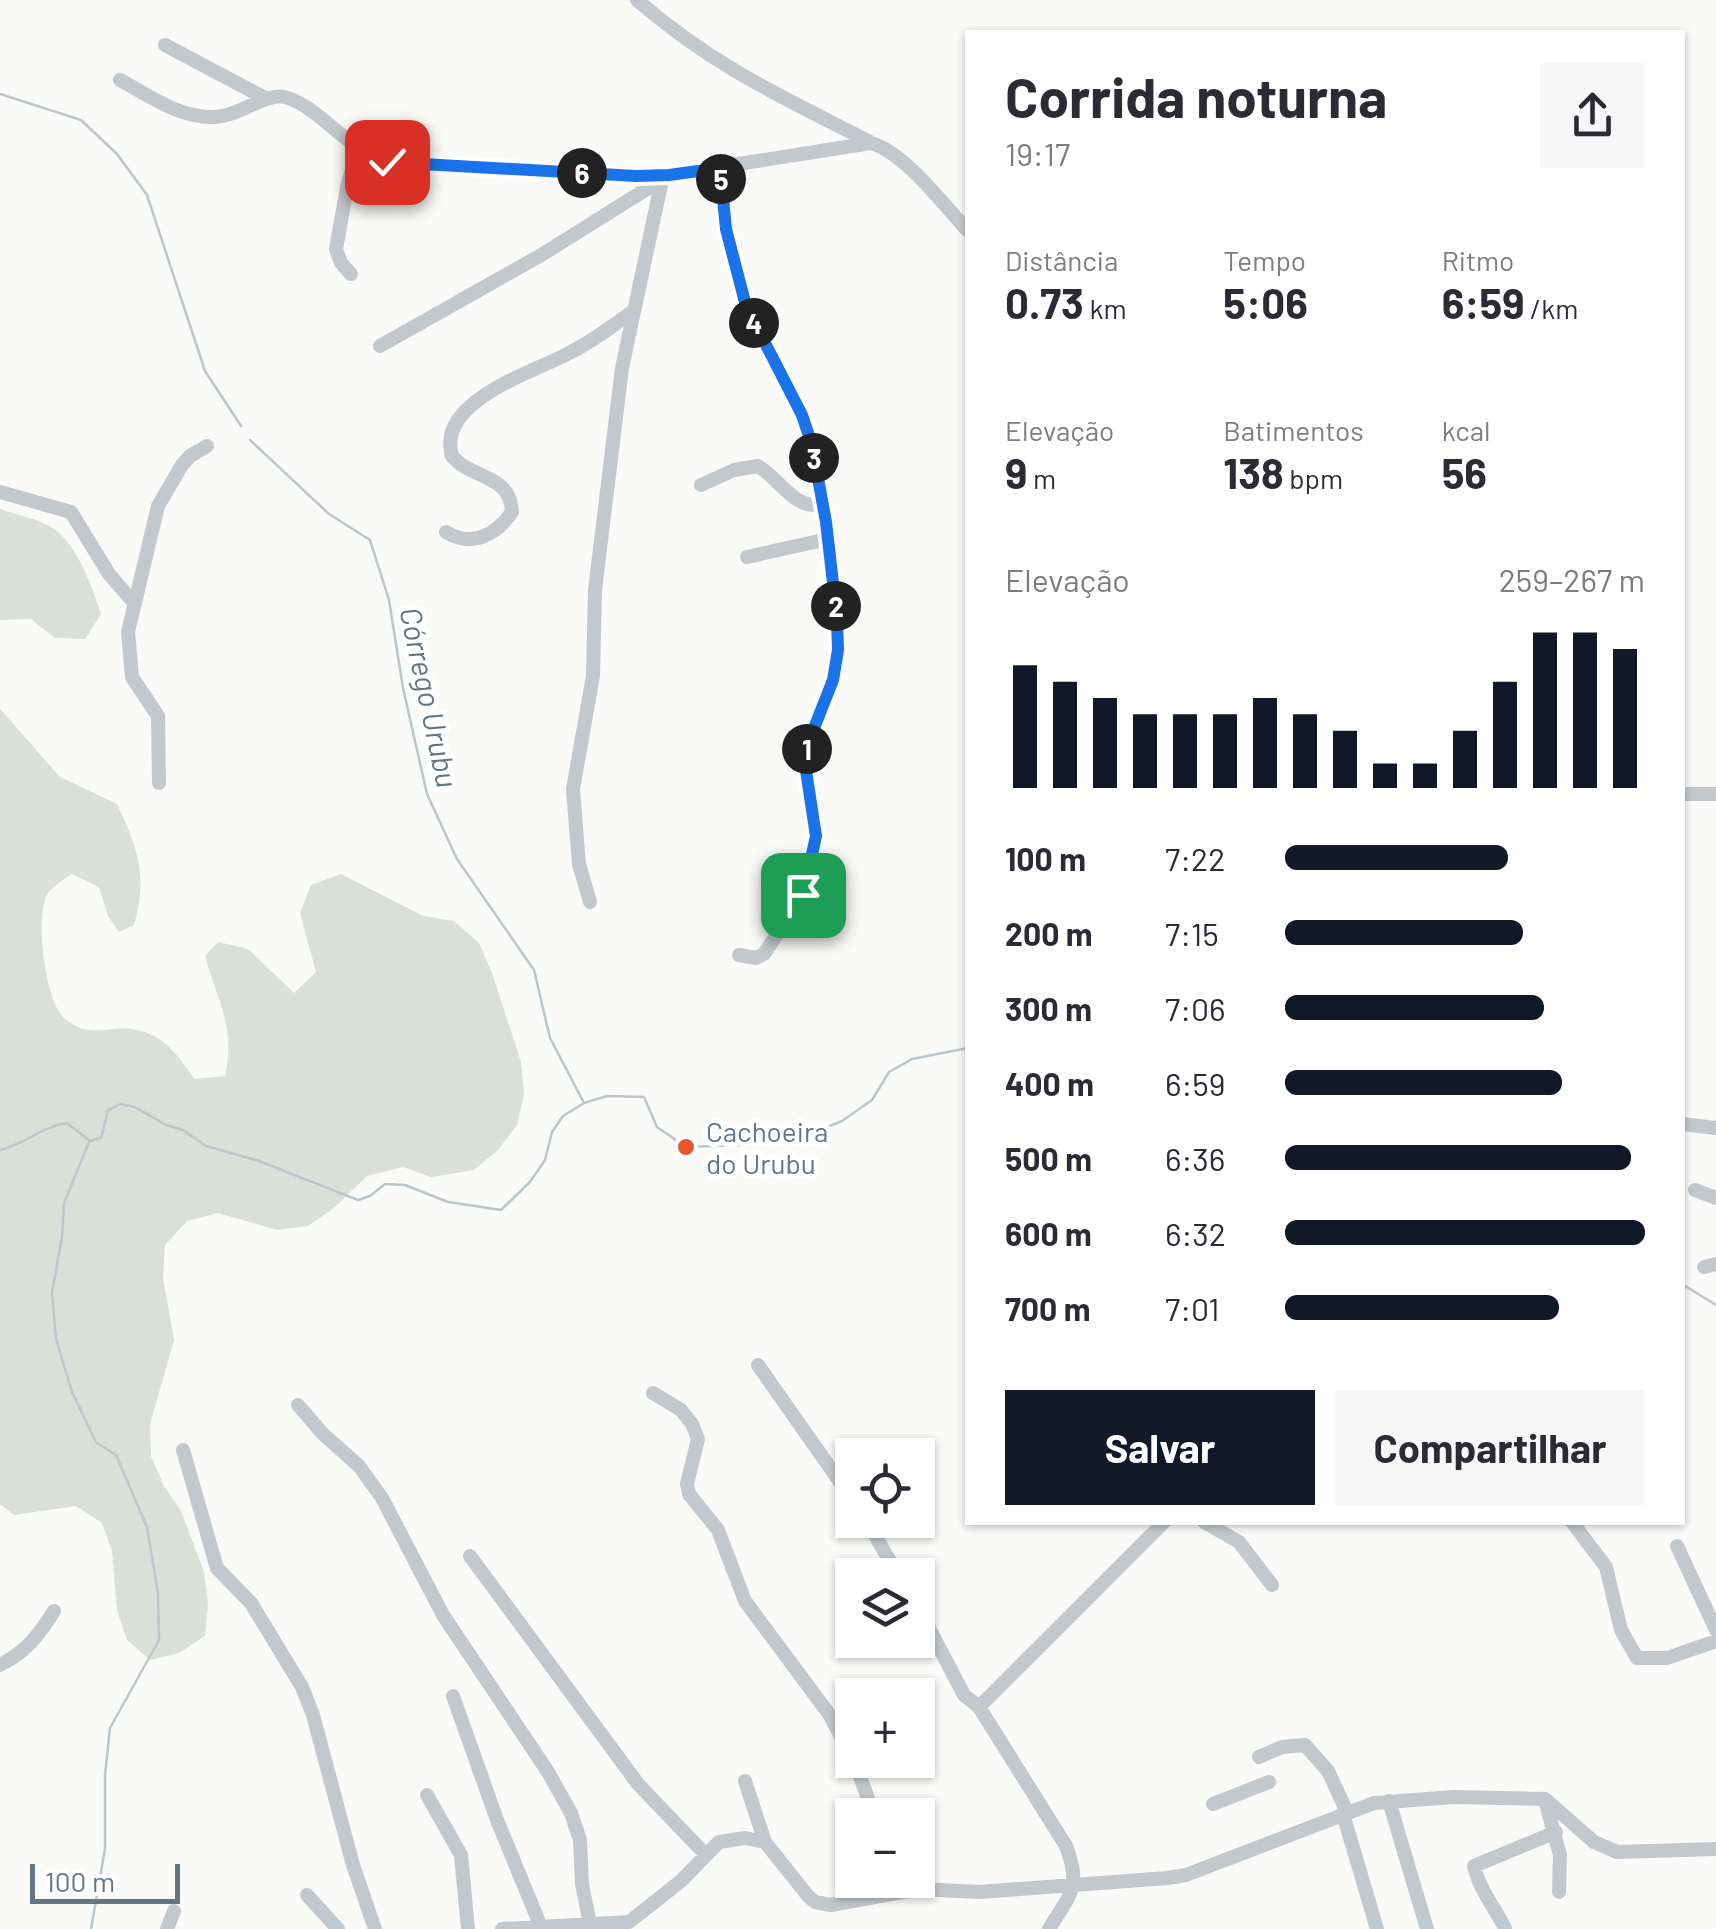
<!DOCTYPE html>
<html lang="pt">
<head>
<meta charset="utf-8">
<style>
  :root { --surface:#fff; --page:#f7f7f7; --text:#2b2b33; --muted:#7c7c81; --accent:#111827 }
  body { margin:0; font-family:Barlow,sans-serif; background:var(--page); color:var(--text); height:100vh; display:flex; flex-direction:column; font-size:38px; white-space:nowrap }
  * { box-sizing:border-box; margin:0 }
  p { font-size:32px; color:var(--muted) }
  .icon { flex:none; width:55px; height:55px; fill:none; stroke:currentColor; stroke-width:2; stroke-linecap:round; stroke-linejoin:round }
  .map { position:relative; flex:1; overflow:hidden }
  .drawer { position:absolute; left:965px; top:30px; width:720px; height:1495px; display:flex; flex-direction:column; background:var(--surface); border-radius:0px; box-shadow:0 2px 8px #0004 }
  .drawer>* { flex:none }
  .buttons { position:absolute; left:835px; top:1438px; display:grid; gap:20px }
  .buttons a { display:grid; place-items:center; width:100px; height:100px; border-radius:0px; background:var(--surface); box-shadow:0 2px 8px #0004; font-size:50px }
  .scale { position:absolute; left:30px; bottom:25px; width:150px; box-sizing:border-box; padding-left:10px; border:5px solid #657683; border-top:0; font-size:28px; line-height:35px; white-space:nowrap; color:#657683; -webkit-text-stroke:8px #fff; paint-order:stroke }
  .pin { position:absolute; display:grid; place-items:center; width:85px; height:85px; color:#fff; margin:-42px; border-radius:20px; box-shadow:0 5px 15px #0006 }
  .km { position:absolute; width:50px; height:50px; margin:-25px; border-radius:50%; background:#222; color:#fff; font-size:28px; line-height:50px; text-align:center }
  .round { display:grid; place-items:center; flex:none; width:105px; height:105px; border-radius:0px; background:var(--page) }
  .summary { display:flex; align-items:center; justify-content:space-between; height:170px; padding:0 40px }
  h1 { font-size:55px; font-weight:700; line-height:75px }
  .stats { display:grid; grid-template-columns:repeat(3,1fr); gap:15px; height:170px; padding:10px 40px }
  .stats div { display:grid; align-content:center }
  .stats b { font-size:42px; font-weight:700 }
  .stats small { font-size:28px; font-weight:400 }
  .stats p { font-size:28px }
  .chart { height:280px; padding:20px 40px }
  .chart p { display:flex; justify-content:space-between }
  .chart svg { width:100%; height:180px; margin-top:10px; stroke:var(--accent); stroke-width:6 }
  .action { display:flex; gap:20px; margin-top:auto; padding:20px 40px }
  .action a { flex:1; height:115px; border-radius:0px; background:var(--accent); color:#fff; font-size:40px; font-weight:700; line-height:115px; text-align:center }
  .action a+a { background:var(--page); color:var(--text) }
  ul { padding:0 40px; list-style:none; font-size:32px }
  li { display:grid; grid-template-columns:160px 120px 1fr; align-items:center; height:75px }
  li i { height:25px; border-radius:12px; background:var(--accent) }
  .map>svg:first-child { display:block }
  .green { fill:#dadfd7 }
  .lines { fill:none; stroke-linecap:round; stroke-linejoin:round }
  .stream { stroke:#bbc7cb; stroke-width:2.5 }
  .minor { stroke:#c3c8cc; stroke-width:14 }
  .route-casing { stroke:#fff; stroke-width:20 }
  .route { stroke:#1a73e8; stroke-width:12 }
  .poi-dot { fill:#e4572e; stroke:#fff; stroke-width:4 }
  .labels { text-anchor:middle; dominant-baseline:central; stroke-width:10; stroke-linejoin:round; paint-order:stroke }
  .poi-label { font-size:28px; fill:#657683; stroke:#fff; text-anchor:start }
  .water-label { font-size:30px; font-style:italic; fill:#60757c; stroke:#fff }
</style>
</head>
<body>
<div class="map">
<svg width="1716" height="1929" viewBox="0 0 1716 1929">
  <rect width="100%" height="100%" fill="#fafaf8"/>
  <path class="green" d="M0 509C16 515 40 519 54 529 77 544 93 589 101 614L85 639 55 638 31 619 0 620Z
    M0 709 60 777 117 804C138 849 148 876 134 925L119 932 108 916 99 887 72 874C65 879 53 886 48 893 34 915 45 1003 65 1019 83 1033 94 1031 115 1029 154 1025 175 1049 194 1079L225 1076C236 1026 218 1003 205 956L218 942 248 949 294 993 316 972 300 913 311 885 341 874 423 916 454 921 479 943 492 973 521 1062 524 1094 517 1125 498 1150 474 1170 431 1177 403 1167 367 1176 334 1208 308 1226 277 1230 218 1213 187 1221 165 1245 163 1278 174 1340 150 1424 151 1456 164 1486 181 1511 204 1572 208 1604 205 1636 179 1653 150 1660 127 1640 117 1610 112 1551 102 1523 76 1506 14 1515 0 1504Z"/>
  <g class="lines">
    <path class="stream" d="M0 94 81 120 117 154 147 195 205 371 241 426
      M250 440 329 514 370 540 389 600 403 688 427 794 457 859 534 970 550 1038 584 1103
      M89 1142 64 1203 62 1237 52 1293 56 1339 72 1392 96 1442 116 1455 147 1527 158 1593 159 1640 110 1728 105 1775V1849L91 1929
      M0 1150C26 1144 41 1127 67 1123L90 1141 101 1138 108 1110 121 1104 135 1107 166 1125 183 1130 206 1146 259 1161 358 1200 370 1196 385 1184 405 1185 448 1202 501 1210 530 1182 545 1160 552 1132 563 1116 584 1103 607 1096 644 1097 657 1127 686 1147 767 1144 801 1138 842 1121 872 1100 889 1072 912 1059 968 1048
      M1682 1284 1716 1305"/>
    <path class="minor" d="M637 0C713 66 782 97 870 142
      M165 45 265 98
      M120 80C150 96 179 118 214 117 242 116 267 90 288 98 323 110 346 150 387 161L669 175
      M721 168C721 227 736 291 763 344 780 378 803 408 812 446 825 499 847 627 833 678 826 705 809 729 806 757 803 778 813 796 815 816 822 871 792 912 764 954L756 958 739 955
      M351 274 341 263 336 249 347 187 352 169 363 152
      M380 346 543 254 669 175 871 143C905 153 943 204 968 231
      M701 485 734 470 758 466C780 479 795 511 822 504
      M0 492 71 512 109 574 135 604
      M446 532C472 548 496 535 512 512 511 474 472 480 452 456 435 400 538 371 573 351 594 340 613 326 632 312
      M747 557 828 539
      M159 783 158 716 132 677 128 632 158 506 182 465 190 456 207 446
      M1682 794H1716
      M590 902 579 864 573 789 593 676 595 590 622 368 662 180
      M1682 1124 1716 1128
      M1695 1190 1716 1198
      M1704 1267 1716 1264
      M758 1365 852 1499
      M653 1393 681 1410 692 1424 698 1439 687 1484 689 1494 718 1530 745 1601 829 1714 852 1757
      M298 1405 323 1434 359 1466 382 1498 443 1615 548 1772 571 1813 580 1840 582 1884 590 1924
      M183 1450 217 1568 251 1603 302 1687 313 1715 353 1865 375 1929
      M866 1520 898 1575
      M1204 1522 1239 1542 1272 1585
      M1572 1522 1606 1567 1621 1630 1637 1658H1667L1716 1641
      M1677 1546 1716 1630
      M470 1556 638 1784 705 1854
      M918 1607 964 1695 979 1707 1066 1846C1082 1888 1070 1894 1049 1929
      M0 1665C26 1652 39 1635 54 1611
      M453 1696 497 1820 541 1927
      M979 1707 1164 1522
      M1259 1757 1282 1747 1305 1745 1328 1771 1347 1812
      M854 1760 874 1815
      M745 1781 765 1842
      M427 1795 461 1855 468 1929
      M1545 1800 1560 1855 1559 1892
      M1389 1801 1427 1929
      M1213 1804 1269 1782
      M1343 1814 1377 1929
      M307 1895 338 1929
      M1505 1928C1494 1907 1479 1888 1474 1866L1556 1832
      M167 1929 174 1911
      M502 1929 629 1922 681 1881 719 1842 745 1838 765 1842 808 1896 815 1902 831 1905 919 1889 979 1892 1168 1878 1186 1875 1374 1803 1454 1797 1545 1799 1594 1842 1617 1852 1716 1849"/>
  </g>
  <g class="lines">
    <defs>
      <path id="route" d="M387 162 636 176 669 175 720 168 726 229 746 306 802 415 812 445 826 522 837 618 838 650 833 680 807 746 805 764 816 836 803 895"/>
    </defs>
    <use href="#route" class="route-casing"/>
    <use href="#route" class="route"/>
  </g>
  <circle class="poi-dot" cx="686" cy="1147" r="10"/>
  <g class="labels">
    <g class="poi-label">
      <text x="706" y="1131">Cachoeira<tspan x="706" dy="32">do Urubu</tspan></text>
    </g>
    <g class="water-label">
      <text transform="translate(430 697) rotate(78)">Córrego Urubu</text>
    </g>
  </g>
</svg>
<div class="buttons">
<a><svg class="icon" aria-label="locate" viewBox="0 0 24 24"><circle cx="12" cy="12" r="6"/><path d="M12 2v4M12 18v4M2 12h4M18 12h4"/></svg></a>
<a><svg class="icon" aria-label="layers" viewBox="0 0 24 24"><path d="M12 4l9 5-9 5-9-5zM3 14l9 5 9-5"/></svg></a>
<a>+</a>
<a>−</a>
</div>
<div class="scale">100 m</div>
<div class="pin" style="left:803px;top:895px;background:#1e9e55"><svg class="icon" aria-label="arrive" viewBox="0 0 24 24"><path d="M6 21V4h12l-3 4 3 4H6"/></svg></div>
<div class="pin" style="left:387px;top:162px;background:#d93025"><svg class="icon" aria-label="check" viewBox="0 0 24 24"><path d="M5 12l5 5 9-10"/></svg></div>
<b class="km" style="left:807px;top:749px">1</b>
<b class="km" style="left:836px;top:606px">2</b>
<b class="km" style="left:814px;top:458px">3</b>
<b class="km" style="left:754px;top:323px">4</b>
<b class="km" style="left:721px;top:179px">5</b>
<b class="km" style="left:582px;top:173px">6</b>
<section class="drawer">
<div class="summary"><div><h1>Corrida noturna</h1><p>19:17</p></div><a class="round"><svg class="icon" aria-label="share" viewBox="0 0 24 24"><path d="M12 15V3M7 8l5-5 5 5M5 13v7h14v-7"/></svg></a></div>
<div class="stats">
<div><p>Distância</p><b>0.73<small> km</small></b></div>
<div><p>Tempo</p><b>5:06</b></div>
<div><p>Ritmo</p><b>6:59<small> /km</small></b></div>
</div>
<div class="stats">
<div><p>Elevação</p><b>9<small> m</small></b></div>
<div><p>Batimentos</p><b>138<small> bpm</small></b></div>
<div><p>kcal</p><b>56</b></div>
</div>
<div class="chart"><p><span>Elevação</span>259–267 m</p>
<svg viewBox="0 0 160 44" preserveAspectRatio="none"><path d="M5 44V14M15 44V18M25 44V22M35 44V26M45 44V26M55 44V26M65 44V22M75 44V26M85 44V30M95 44V38M105 44V38M115 44V30M125 44V18M135 44V6M145 44V6M155 44V10"/></svg>
</div>
<ul>
<li><b>100 m</b>7:22<i style="width:62%"></i></li>
<li><b>200 m</b>7:15<i style="width:66%"></i></li>
<li><b>300 m</b>7:06<i style="width:72%"></i></li>
<li><b>400 m</b>6:59<i style="width:77%"></i></li>
<li><b>500 m</b>6:36<i style="width:96%"></i></li>
<li><b>600 m</b>6:32<i style="width:100%"></i></li>
<li><b>700 m</b>7:01<i style="width:76%"></i></li>
</ul>
<div class="action"><a>Salvar</a><a>Compartilhar</a></div>
</section>
</div>
</body>
</html>
